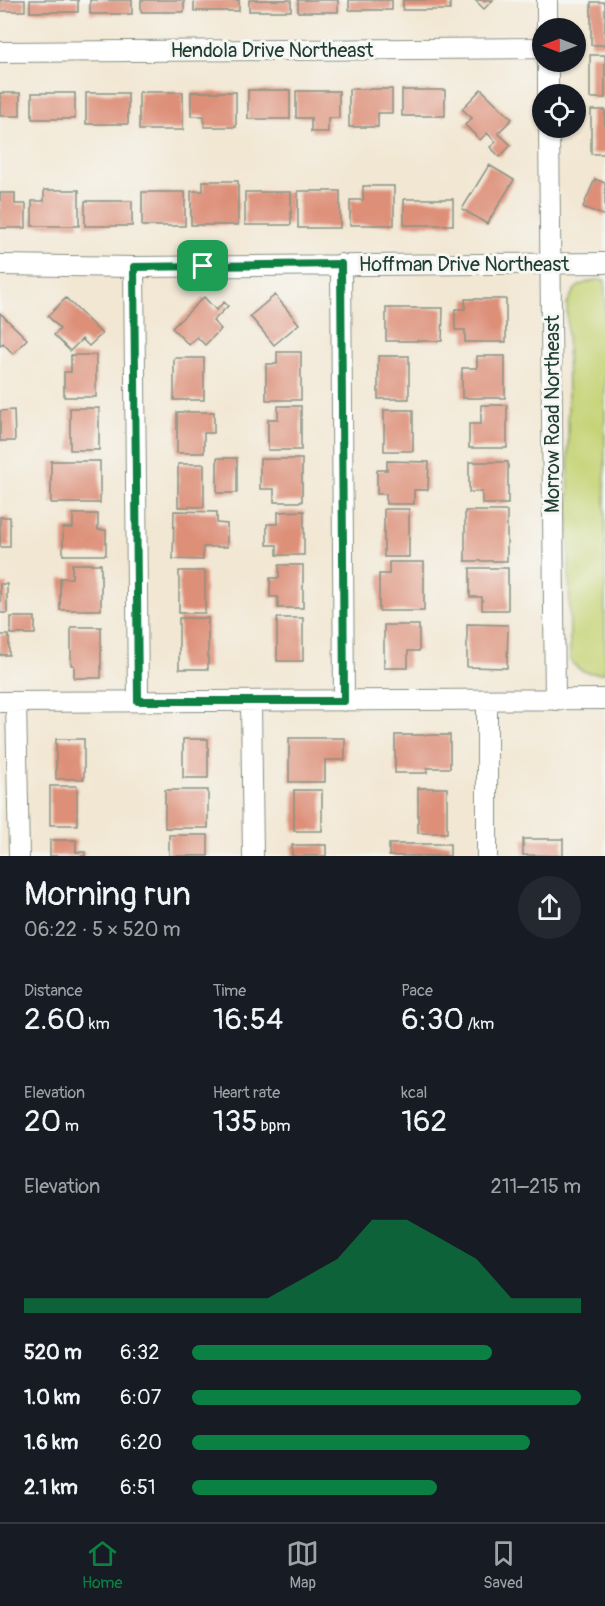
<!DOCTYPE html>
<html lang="en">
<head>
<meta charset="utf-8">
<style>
  :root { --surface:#171b24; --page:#242831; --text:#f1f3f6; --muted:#9ea1a6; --line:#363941; --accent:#0b8043 }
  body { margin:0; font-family:Pangolin,sans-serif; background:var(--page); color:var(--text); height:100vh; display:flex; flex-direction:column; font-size:22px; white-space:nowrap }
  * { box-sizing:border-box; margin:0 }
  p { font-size:20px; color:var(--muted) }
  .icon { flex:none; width:33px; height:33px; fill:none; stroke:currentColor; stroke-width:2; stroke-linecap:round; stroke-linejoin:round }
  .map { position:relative; height:856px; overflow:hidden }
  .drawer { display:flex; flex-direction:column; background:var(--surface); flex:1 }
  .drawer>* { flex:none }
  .needle { width:39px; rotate:270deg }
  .tools { position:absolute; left:532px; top:18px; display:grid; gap:12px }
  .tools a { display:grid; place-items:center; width:54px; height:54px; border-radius:50%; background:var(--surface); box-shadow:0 2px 4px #0004; font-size:30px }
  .pin { position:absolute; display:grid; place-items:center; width:51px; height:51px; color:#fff; margin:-26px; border-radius:12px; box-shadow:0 3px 9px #0006 }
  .round { display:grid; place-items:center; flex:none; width:63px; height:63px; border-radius:32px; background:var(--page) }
  .headline { display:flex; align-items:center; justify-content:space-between; height:102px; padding:0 24px }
  h1 { font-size:33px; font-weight:600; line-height:45px }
  .metrics { display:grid; grid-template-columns:repeat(3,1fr); gap:9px; height:102px; padding:6px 24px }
  .metrics div { display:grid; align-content:center }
  .metrics b { font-size:30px; font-weight:600 }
  .metrics small { font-size:16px; font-weight:400 }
  .metrics p { font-size:16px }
  .chart { height:168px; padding:12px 24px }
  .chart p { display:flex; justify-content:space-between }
  .chart svg { width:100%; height:108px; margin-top:6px; fill:var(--accent); opacity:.7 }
  ul { padding:0 24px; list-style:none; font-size:20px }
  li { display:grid; grid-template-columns:96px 72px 1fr; align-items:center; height:45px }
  li i { height:15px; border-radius:8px; background:var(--accent) }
  .tab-bar { display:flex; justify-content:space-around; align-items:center; height:84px; border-top:2px solid var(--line); background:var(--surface); font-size:16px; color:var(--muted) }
  .tab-bar a { display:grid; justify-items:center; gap:3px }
  .tab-bar .selected { color:var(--accent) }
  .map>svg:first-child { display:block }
  .green { fill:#c5d374; stroke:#728854; stroke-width:1.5 }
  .building { fill:#dd8f78 }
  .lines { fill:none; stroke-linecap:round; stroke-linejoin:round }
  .minor-casing { stroke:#889284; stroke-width:22 }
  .minor { stroke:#fff; stroke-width:20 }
  .route-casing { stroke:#fff; stroke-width:12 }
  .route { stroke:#0b8043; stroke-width:8 }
  .labels { text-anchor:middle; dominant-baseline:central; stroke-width:6; stroke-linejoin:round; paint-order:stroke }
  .street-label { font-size:20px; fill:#1f3d34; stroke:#f6f6f2 }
</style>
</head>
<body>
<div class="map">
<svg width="605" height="856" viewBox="0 0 605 856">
  <rect width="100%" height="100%" fill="#f6f6f2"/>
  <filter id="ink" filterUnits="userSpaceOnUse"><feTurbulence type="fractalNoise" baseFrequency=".0167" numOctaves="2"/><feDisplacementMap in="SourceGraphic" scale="12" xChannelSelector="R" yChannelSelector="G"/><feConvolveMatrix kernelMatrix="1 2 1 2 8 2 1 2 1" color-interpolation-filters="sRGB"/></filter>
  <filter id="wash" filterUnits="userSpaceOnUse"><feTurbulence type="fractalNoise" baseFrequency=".008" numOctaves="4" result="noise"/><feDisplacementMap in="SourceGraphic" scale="24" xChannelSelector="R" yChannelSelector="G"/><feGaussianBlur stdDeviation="1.35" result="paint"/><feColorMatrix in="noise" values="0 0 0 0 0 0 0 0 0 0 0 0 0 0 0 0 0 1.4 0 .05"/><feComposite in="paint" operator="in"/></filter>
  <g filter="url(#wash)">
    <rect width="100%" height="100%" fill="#f2e7d3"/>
    <path class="green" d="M596 280H605V673C589 673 580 674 570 660L567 304C574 287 578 284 596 280Z"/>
    <g id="blocks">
      <path class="building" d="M0 0H25V11H0Z
        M30 0H78V12H30Z
        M90 0H132V14H90Z
        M141 0H184V12H141Z
        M194 0H239V11H194Z
        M249 0H291V11H249Z
        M298 0H338V12H298Z
        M349 0H392V10H349Z
        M403 0H450V10H403Z
        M475 0H493L484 9Z
        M591 2H605V45H591Z
        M590 55H605V98H590Z
        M349 89H392V113H378V127H349Z
        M481 89 512 119 498 133 511 145 500 157 490 147 496 142 487 133 480 140 465 125 472 118 462 109Z
        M248 90H290V119H248Z
        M402 90H445V116H402Z
        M296 91H339V118H328V132H311V118H296Z
        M139 92H183V130H139Z
        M191 92H236V127H204V116H191Z
        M0 93H20V116H0Z
        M32 93H75V119H32Z
        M86 93H128V124H86Z
        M591 110H605V154H591Z
        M489 165 514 180 487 224 462 209Z
        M595 179 605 183V216L583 207Z
        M203 181H238V225H191V191H203Z
        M363 186H394V225H350V200H363Z
        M44 190H79V226H32V201H44Z
        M298 191H340V228H298Z
        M142 192H185V226H142Z
        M245 192H291V225H245Z
        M0 193H15V204H26V228H0Z
        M404 199H453V225H404Z
        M85 201H132V226H85Z
        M275 295 299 324 274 345 250 316Z
        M204 297 216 310 224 302 228 306 213 321 221 329 205 345 197 337 189 345 172 328Z
        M66 298 102 334 89 346 82 339 70 351 54 335 60 329 48 316Z
        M465 299H506V342H465V330H455V309H465Z
        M386 308H443L442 341H386Z
        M0 313 27 339 13 354 3 343 0 346Z
        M277 352H301V400H266V364H277Z
        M71 355H96V397H64V372H71Z
        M378 356H409V399H378Z
        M477 356H505V398H462V368H477Z
        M174 358H204V400H174Z
        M481 405H507V448H469V424H481Z
        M278 406H301V450H268V419H278Z
        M70 408H99V450H70Z
        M14 410 15 441H0V411Z
        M384 410H413V451H384Z
        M177 412H214V433H204V453H177Z
        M217 458H237V493H217Z
        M260 459H302V502H274V489H260Z
        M51 461H100V503H51Z
        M387 461 429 462 428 490H414V504H386V494H377V470H387Z
        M469 462H508V504H482V492H469Z
        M178 464H204V507H178Z
        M384 509H409V557H384Z
        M174 511 217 512V523L227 524V547H203V560L173 559Z
        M304 511V555H277V545H267V524H278V512Z
        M465 511H507V561H465Z
        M73 514H98V530H106V555H63V528H73Z
        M0 517H10V547H0Z
        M389 562H424V611H379V574H389Z
        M72 564H101V610H60V578H72Z
        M279 565H303V608H278V597H270V578H279Z
        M470 568H508V610H482V597H470Z
        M179 571H205V613H179Z
        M0 584H7V613H0Z
        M11 617H35V634H11Z
        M179 618H208V669H179Z
        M277 618H303V661H277Z
        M467 624 508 625 507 668 467 667Z
        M384 625H419V651H408V668H384Z
        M71 627H101V678H74V665H71Z
        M0 635H9V655H0Z
        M395 735H450V768H427V773H395Z
        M289 738H345V760H325V782H289Z
        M56 739H84V779H56Z
        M183 739H208V778H183Z
        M50 786H77V825H50Z
        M418 788H447V833H418Z
        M165 790H208V828H165Z
        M294 790H322V831H294Z
        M169 835H208V856H169Z
        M523 839H563V856L523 855Z
        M50 840H76V852H85V856H50Z
        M389 844H450V856H389Z
        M292 845H326V856H292Z"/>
    </g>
  </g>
  <g filter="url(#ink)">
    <use href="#blocks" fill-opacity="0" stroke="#889284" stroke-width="1.5"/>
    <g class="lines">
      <defs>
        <path id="minor" d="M547 0V28
          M0 52 543 48
          M548 62V94
          M549 128 555 700
          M341 264 344 701
          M0 265 134 267 605 263
          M134 267 138 701
          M0 702 605 699
          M16 702 19 856
          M251 702 253 856
          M487 856V701"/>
      </defs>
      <use href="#minor" class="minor-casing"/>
      <use href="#minor" class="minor"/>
    </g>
  </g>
  <g class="lines" filter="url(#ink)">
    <defs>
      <path id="route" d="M341 264 344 701H138L134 267Z"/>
    </defs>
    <use href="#route" class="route-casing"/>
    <use href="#route" class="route"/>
  </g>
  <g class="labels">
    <g class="street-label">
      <text x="272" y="50">Hendola Drive Northeast</text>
      <text x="464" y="264">Hoffman Drive Northeast</text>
      <text transform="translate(552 414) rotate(-90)">Morrow Road Northeast</text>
    </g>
  </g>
</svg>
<div class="tools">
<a><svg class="needle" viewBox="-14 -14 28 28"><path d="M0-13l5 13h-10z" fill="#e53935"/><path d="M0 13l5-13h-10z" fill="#9ea1a6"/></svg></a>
<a><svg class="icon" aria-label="locate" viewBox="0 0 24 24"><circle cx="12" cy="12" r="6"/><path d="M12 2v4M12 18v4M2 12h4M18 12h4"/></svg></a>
</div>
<div class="pin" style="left:203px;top:266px;background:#1e9e55"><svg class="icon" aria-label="arrive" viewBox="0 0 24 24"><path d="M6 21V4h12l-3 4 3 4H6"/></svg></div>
</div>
<section class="drawer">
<div class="headline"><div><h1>Morning run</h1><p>06:22 · 5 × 520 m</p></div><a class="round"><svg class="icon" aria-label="share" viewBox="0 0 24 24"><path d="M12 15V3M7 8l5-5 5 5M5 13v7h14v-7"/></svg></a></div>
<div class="metrics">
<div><p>Distance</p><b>2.60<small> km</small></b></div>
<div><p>Time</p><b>16:54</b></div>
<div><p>Pace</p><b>6:30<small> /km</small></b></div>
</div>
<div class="metrics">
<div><p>Elevation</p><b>20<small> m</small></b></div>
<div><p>Heart rate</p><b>135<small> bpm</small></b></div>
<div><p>kcal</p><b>162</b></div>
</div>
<div class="chart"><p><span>Elevation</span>211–215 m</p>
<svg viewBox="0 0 160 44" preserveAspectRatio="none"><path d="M0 44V38L10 38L20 38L30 38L40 38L50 38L60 38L70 38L80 30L90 22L100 6L110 6L120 14L130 22L140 38L150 38L160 38V44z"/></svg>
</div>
<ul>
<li><b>520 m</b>6:32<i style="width:77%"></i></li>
<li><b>1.0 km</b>6:07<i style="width:100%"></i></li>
<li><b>1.6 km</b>6:20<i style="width:87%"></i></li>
<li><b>2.1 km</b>6:51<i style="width:63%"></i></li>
</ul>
</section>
<nav class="tab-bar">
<a class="selected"><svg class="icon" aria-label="home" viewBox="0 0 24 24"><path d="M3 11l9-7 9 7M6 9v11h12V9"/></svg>Home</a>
<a><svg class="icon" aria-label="map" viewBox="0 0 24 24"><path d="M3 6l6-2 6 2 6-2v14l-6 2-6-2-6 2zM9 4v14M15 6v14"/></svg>Map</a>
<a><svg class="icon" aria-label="saved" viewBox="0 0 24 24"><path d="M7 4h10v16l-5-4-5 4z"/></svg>Saved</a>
</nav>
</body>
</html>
